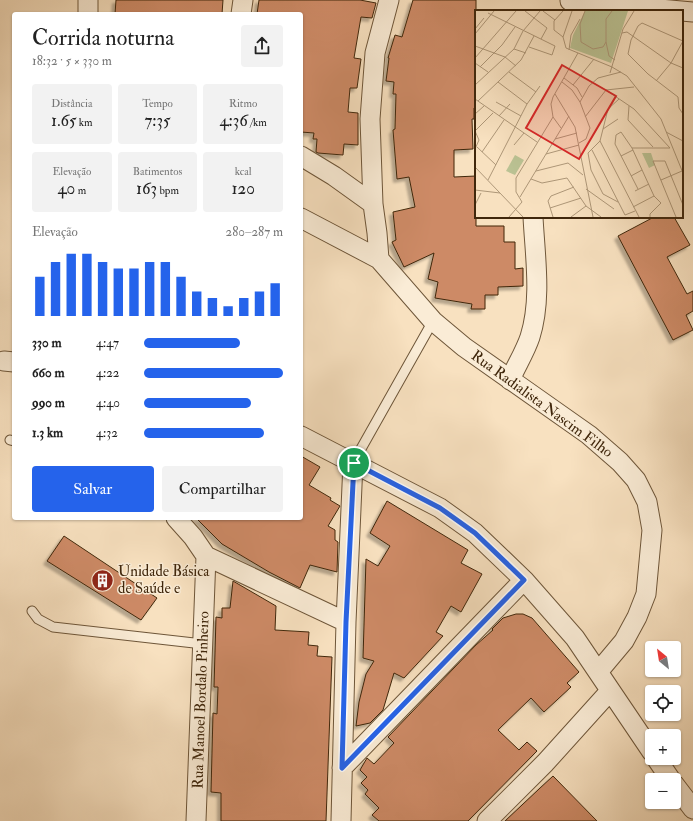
<!DOCTYPE html>
<html lang="pt">
<head>
<meta charset="utf-8">
<style>
  :root { --surface:#fff; --page:#f2f2f2; --text:#222; --muted:#767676; --accent:#2563eb }
  body { margin:0; font-family:"IM FELL Double Pica",serif; background:var(--page); color:var(--text); height:100vh; display:flex; flex-direction:column; font-size:15px; white-space:nowrap }
  * { box-sizing:border-box; margin:0 }
  p { font-size:13px; color:var(--muted) }
  .icon { flex:none; width:22px; height:22px; fill:none; stroke:currentColor; stroke-width:2; stroke-linecap:round; stroke-linejoin:round }
  .map { position:relative; flex:1; overflow:hidden }
  .details { position:absolute; left:12px; top:12px; width:291px; height:508px; display:flex; flex-direction:column; background:var(--surface); border-radius:4px; box-shadow:0 1px 3px #0004 }
  .details>* { flex:none }
  .needle { width:26px; rotate:330deg }
  .controls { position:absolute; left:645px; top:641px; display:grid; gap:8px }
  .controls a { display:grid; place-items:center; width:36px; height:36px; border-radius:4px; background:var(--surface); box-shadow:0 1px 3px #0004; font-size:20px }
  .pin { position:absolute; display:grid; place-items:center; width:34px; height:34px; color:#fff; margin:-17px; border:2px solid #fff; border-radius:50%; box-shadow:0 1px 4px #0007 }
  .round { display:grid; place-items:center; flex:none; width:42px; height:42px; border-radius:4px; background:var(--page) }
  .head { display:flex; align-items:center; justify-content:space-between; height:68px; padding:0 20px }
  h1 { font-size:22px; font-weight:600; line-height:30px }
  .stats { display:grid; grid-template-columns:repeat(3,1fr); gap:6px; height:68px; padding:4px 20px }
  .stats div { display:grid; align-content:center; border-radius:4px; background:var(--page); text-align:center }
  .stats b { font-size:17px; font-weight:600 }
  .stats small { font-size:11px; font-weight:400 }
  .stats p { font-size:11px }
  .chart { height:112px; padding:8px 20px }
  .chart p { display:flex; justify-content:space-between }
  .chart svg { width:100%; height:72px; margin-top:4px; stroke:var(--accent); stroke-width:6 }
  .button { display:flex; gap:8px; margin-top:auto; padding:8px 20px }
  .button a { flex:1; height:46px; border-radius:4px; background:var(--accent); color:#fff; font-size:16px; font-weight:600; line-height:46px; text-align:center }
  .button a+a { background:var(--page); color:var(--text) }
  ul { padding:0 20px; list-style:none; font-size:13px }
  li { display:grid; grid-template-columns:64px 48px 1fr; align-items:center; height:30px }
  li i { height:10px; border-radius:5px; background:var(--accent) }
  .map>svg:first-child { display:block }
  .building { fill:#cd8a66; stroke:#40270c; filter:url(#shadow) }
  .lines { fill:none; stroke-linecap:round; stroke-linejoin:round }
  .service-casing { stroke:#6e5639; stroke-width:11 }
  .minor-casing { stroke:#6e5639; stroke-width:21 }
  .service { stroke:#faecd6; stroke-width:9 }
  .minor { stroke:#faecd6; stroke-width:19 }
  .route-casing { stroke:#fff; stroke-width:8 }
  .route { stroke:#2563eb; stroke-width:5 }
  .labels { text-anchor:middle; dominant-baseline:central; stroke-width:3; stroke-linejoin:round; paint-order:stroke }
  .street-label { font-size:15px; fill:#40270c; stroke:#faecd6 }
  .poi-label { font-size:15px; fill:#40270c; stroke:#faecd6; text-anchor:start }
  .inset-road { fill:none; stroke:#ae9778; stroke-width:1 }
  .view { fill:#d62828; fill-opacity:0.15; stroke:#d62828; stroke-width:2 }
  .inset-edge { fill:none; stroke:#40270c; stroke-width:2 }
</style>
</head>
<body>
<div class="map">
<svg width="693" height="821" viewBox="0 0 693 821">
  <defs>
    <filter id="shadow"><feDropShadow dx="-3.5" dy="3.5" stdDeviation="1" flood-color="#0004"/></filter>
  </defs>
  <rect width="100%" height="100%" fill="#f8e1c0"/>
  <filter id="stains"><feTurbulence type="fractalNoise" baseFrequency=".005" numOctaves="4"/><feColorMatrix values="0 0 0 0 .2 0 0 0 0 .09 0 0 0 0 .02 0 0 0 .5 -.17"/></filter>
  <radialGradient id="worn" r=".72"><stop offset=".6" stop-color="#630" stop-opacity="0"/><stop offset="1" stop-color="#630" stop-opacity=".3"/></radialGradient>
  <path class="building" d="M116 0H223L222 14H115Z
    M259 0H360L376 3 372 18 361 17 354 58 361 59 357 88H350L348 112 358 113V145L344 144 343 155 318 153 316 152 317 139H313L314 133 301 132V14H257Z
    M413 0H476V109L474 108V119H472L473 149 454 150V177L476 176V226H504V242H515V269L523 268V286L498 287V295H485V309H471L472 304 435 298 438 282 428 279 434 253 404 267 392 242 396 240 393 212 415 207 409 177 397 179 393 130 395 129 396 94H393L394 82 386 81 389 58H388L395 35 402 37Z
    M654 217H674L690 245 667 257 687 294 693 291V311L686 315 693 330 673 340 618 236Z
    M301 456 320 467 309 485 331 498 330 500 340 506 328 526 335 530V540L338 542 337 572 310 565 300 588 269 572 222 544 196 518H301Z
    M387 501 468 550 461 563 482 574 461 612 451 606 436 632 443 636 404 678 394 673 383 710 370 723 356 726 359 702 366 674 374 661 363 658 366 559 378 566 390 546 370 533Z
    M64 536 157 598 141 620 47 561Z
    M233 581 276 606 275 630 309 632 308 645 318 646 317 656 332 657 326 821H221V793L211 792 213 713 217 714 218 687H214L216 617 222 618V608H230Z
    M516 614H523L532 618 579 672 567 683 571 687 544 712 531 698 498 730 519 750 527 742 537 751 468 821H379L372 815 379 808 365 794 368 790 361 783 367 777 360 770 367 758 374 764 394 743 388 737 476 645 493 630 492 629 503 618Z
    M553 776 597 821H505L539 789Z"/>
  <g class="lines">
    <defs>
      <path id="service" d="M10 440 14 441
        M353 463 433 321
        M32 611 38 619 53 627 203 644"/>
      <path id="minor" d="M88 0V14
        M570 1 693 12
        M241 14 243 0
        M301 156 334 176 373 204
        M301 218 379 259 433 321 464 347 589 435 620 462 636 480 647 502 652 530 646 594 637 617 624 641 598 672
        M379 259 377 233 373 204 370 119 375 53 389 0
        M4 361 14 362
        M510 380C516 366 525 352 530 337 542 299 535 256 533 217
        M301 436 440 508 475 533 524 580 575 638 652 752
        M176 518 193 537 206 556 196 821
        M206 556 346 622
        M656 758 671 780
        M342 768 524 580
        M674 784 693 809
        M341 821 346 622 353 463
        M487 821 545 763 610 691"/>
    </defs>
    <use href="#service" class="service-casing"/>
    <use href="#minor" class="minor-casing"/>
    <use href="#service" class="service"/>
    <use href="#minor" class="minor"/>
  </g>
  <g class="lines">
    <defs>
      <path id="route" d="M354 463 440 508 475 533 524 580 342 768 346 622Z"/>
    </defs>
    <use href="#route" class="route-casing"/>
    <use href="#route" class="route"/>
  </g>
  <defs>
    <symbol id="building-disc" viewBox="-11 -11 22 22"><circle r="9.5" fill="#8f2418" stroke="#faecd6"/><path d="M-4-6H4V6H1V3H-1V6H-4ZM-2.5-4.3h1.7v1.8h-1.7ZM.8-4.3h1.7v1.8H.8ZM-2.5-1h1.7V.8h-1.7ZM.8-1h1.7V.8H.8Z" fill="#fff"/></symbol>
  </defs>
  <g fill-rule="evenodd">
    <use href="#building-disc" x="90" y="568" width="25" height="25"/>
  </g>
  <g class="labels">
    <g class="street-label">
      <text transform="translate(542 404) rotate(36)">Rua Radialista Nascim Filho</text>
      <text transform="translate(201 700) rotate(-88)">Rua Manoel Bordalo Pinheiro</text>
    </g>
    <g class="poi-label">
      <text x="118" y="571">Unidade Básica<tspan x="118" dy="17">de Saúde e</tspan></text>
    </g>
  </g>
  <g transform="translate(475 10)">
    <rect width="208" height="208" fill="#f8e1c0"/>
    <path d="M40 145 49 150 40 165 31 161Z" fill="#bbc394"/>
    <path d="M110 1H153L136 53 95 38 98 25ZM167 143H176L180 155 174 158Z" fill="#bbc394"/>
    <path class="inset-road" d="M50 1 72 18 66 29M68 1 80 10M88 1 79 11V20L88 27 91 38 137 57 152 66 186 109 208 163M110 1 105 14 106 32 118 39 128 37 131 32M137 1 131 9V32L134 46 140 50M13 3 80 36 77 45 54 37M0 19 9 8M147 23 152 22 196 53 208 58M0 24 19 1M88 27 97 1M208 31 167 13 163 16 156 30 153 44 173 64 203 87 204 98 208 104M0 36 30 47 41 56M39 39 51 43M94 40 96 25 105 9M0 48 41 1M0 53 13 62M5 57 27 35 40 17M34 62 61 82M135 63 148 19 159 1M89 68 102 78 107 87M181 71 196 53 208 31M23 72 52 94M87 72 97 80 105 92 115 118 111 129 104 133M0 75 39 39 48 21 65 1M98 75 119 49M131 80 159 99 195 138M80 84 100 117 118 207M0 89 62 132M144 89 133 99 125 131 164 207M3 91 46 50 59 26M21 92 46 106M105 92 114 76 123 68 146 62M154 96 153 110 178 137M0 104 9 96M24 106 35 94M78 107 86 118M110 107 131 80 159 77M128 119 143 109M0 121 18 103M0 121 4 130 0 139M191 122 208 131M80 129 102 123M125 131 113 143 116 160 128 184 143 192M39 135 49 123M2 137 21 155M157 138H195M117 140 150 205 160 201M7 142 29 110M71 144 104 135M146 146 158 140M0 157 48 207M61 161 93 153 108 165M156 166 167 160M56 169 67 173 92 168 111 196M13 170 52 94 65 76M186 170 207 161M111 179 139 199M163 179 140 134 141 125 146 122 157 138 179 186 186 193 175 204V207M0 180 25 183M160 181 174 174M45 187 94 106M0 195 6 183M158 197 179 186M75 198 106 188M34 207 47 192 41 182V168L78 107 76 94 78 87 103 43M78 207 73 191 76 186 99 177M96 207 111 196 126 207M201 207 178 151H190L208 195"/>
    <path class="view" d="M87 55 141 86 104 149 51 118Z"/>
    <rect width="208" height="208" class="inset-edge"/>
  </g>
  <rect width="100%" height="100%" filter="url(#stains)"/>
  <rect width="100%" height="100%" fill="url(#worn)"/>
</svg>
<div class="controls">
<a><svg class="needle" viewBox="-14 -14 28 28"><path d="M0-13l5 13h-10z" fill="#e53935"/><path d="M0 13l5-13h-10z" fill="#767676"/></svg></a>
<a><svg class="icon" aria-label="locate" viewBox="0 0 24 24"><circle cx="12" cy="12" r="6"/><path d="M12 2v4M12 18v4M2 12h4M18 12h4"/></svg></a>
<a>+</a>
<a>−</a>
</div>
<div class="pin" style="left:354px;top:463px;background:#1e9e55"><svg class="icon" aria-label="arrive" viewBox="0 0 24 24"><path d="M6 21V4h12l-3 4 3 4H6"/></svg></div>
<section class="details">
<div class="head"><div><h1>Corrida noturna</h1><p>18:32 · 5 × 330 m</p></div><a class="round"><svg class="icon" aria-label="share" viewBox="0 0 24 24"><path d="M12 15V3M7 8l5-5 5 5M5 13v7h14v-7"/></svg></a></div>
<div class="stats">
<div><p>Distância</p><b>1.65<small> km</small></b></div>
<div><p>Tempo</p><b>7:35</b></div>
<div><p>Ritmo</p><b>4:36<small> /km</small></b></div>
</div>
<div class="stats">
<div><p>Elevação</p><b>40<small> m</small></b></div>
<div><p>Batimentos</p><b>163<small> bpm</small></b></div>
<div><p>kcal</p><b>120</b></div>
</div>
<div class="chart"><p><span>Elevação</span>280–287 m</p>
<svg viewBox="0 0 160 44" preserveAspectRatio="none"><path d="M5 44V20M15 44V11M25 44V6M35 44V6M45 44V11M55 44V15M65 44V15M75 44V11M85 44V11M95 44V20M105 44V29M115 44V33M125 44V38M135 44V33M145 44V29M155 44V24"/></svg>
</div>
<ul>
<li><b>330 m</b>4:47<i style="width:69%"></i></li>
<li><b>660 m</b>4:22<i style="width:100%"></i></li>
<li><b>990 m</b>4:40<i style="width:77%"></i></li>
<li><b>1.3 km</b>4:32<i style="width:86%"></i></li>
</ul>
<div class="button"><a>Salvar</a><a>Compartilhar</a></div>
</section>
</div>
</body>
</html>
